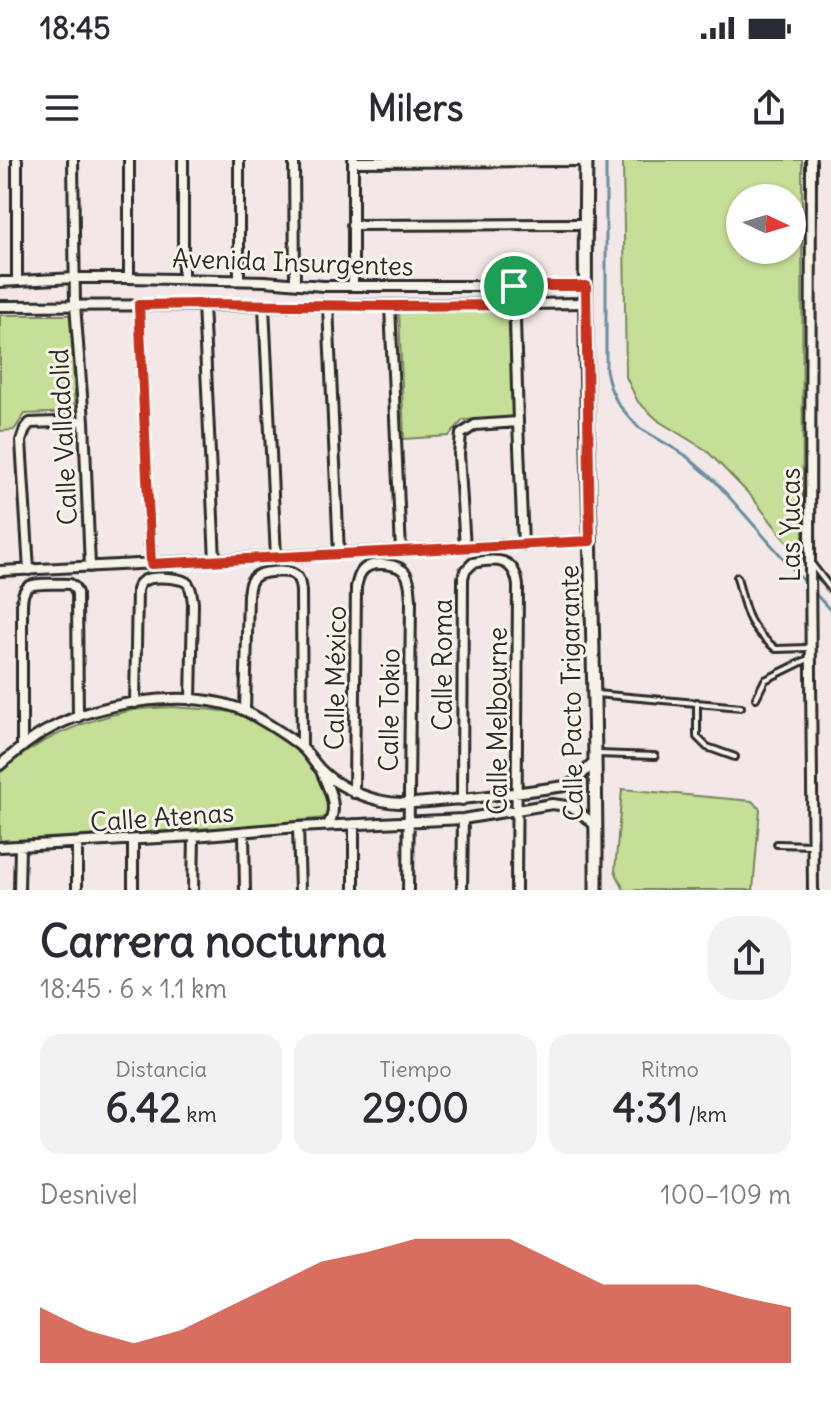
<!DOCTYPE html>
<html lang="es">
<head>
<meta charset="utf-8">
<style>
  :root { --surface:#fff; --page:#f2f2f3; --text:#2b2b33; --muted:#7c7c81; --accent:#c8321e }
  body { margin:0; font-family:Delius,sans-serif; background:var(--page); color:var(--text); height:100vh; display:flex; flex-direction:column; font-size:30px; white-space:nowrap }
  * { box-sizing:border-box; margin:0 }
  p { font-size:26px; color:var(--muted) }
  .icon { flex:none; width:44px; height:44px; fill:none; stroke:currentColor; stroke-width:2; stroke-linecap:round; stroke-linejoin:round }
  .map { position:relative; height:730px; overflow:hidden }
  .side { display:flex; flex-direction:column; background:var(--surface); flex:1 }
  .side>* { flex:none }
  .needle { width:52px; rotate:94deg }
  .tools { position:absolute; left:726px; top:24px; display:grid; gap:16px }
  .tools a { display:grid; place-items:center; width:80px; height:80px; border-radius:50%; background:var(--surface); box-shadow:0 2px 6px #0004; font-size:40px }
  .pin { position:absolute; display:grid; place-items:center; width:68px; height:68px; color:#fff; margin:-34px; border:4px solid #fff; border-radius:50%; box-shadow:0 2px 8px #0007 }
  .round { display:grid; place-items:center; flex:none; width:84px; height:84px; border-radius:32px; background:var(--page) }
  .overview { display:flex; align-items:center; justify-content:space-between; height:136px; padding:0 40px }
  h1 { font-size:44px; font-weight:700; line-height:60px }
  .figures { display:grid; grid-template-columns:repeat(3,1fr); gap:12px; height:136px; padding:8px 40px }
  .figures div { display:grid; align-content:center; border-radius:20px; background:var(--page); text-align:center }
  .figures b { font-size:40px; font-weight:700 }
  .figures small { font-size:22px; font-weight:400 }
  .figures p { font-size:22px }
  .chart { height:224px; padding:16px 40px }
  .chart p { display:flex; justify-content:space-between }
  .chart svg { width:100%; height:144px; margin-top:8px; fill:var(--accent); opacity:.7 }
  .status { display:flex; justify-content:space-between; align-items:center; height:56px; padding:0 40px; background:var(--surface); direction:ltr }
  .status svg { height:22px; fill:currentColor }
  header { display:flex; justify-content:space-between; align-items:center; height:104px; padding:0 40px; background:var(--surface); font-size:36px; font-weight:700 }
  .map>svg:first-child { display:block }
  .green { fill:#c5df96; stroke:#788560; stroke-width:2; fill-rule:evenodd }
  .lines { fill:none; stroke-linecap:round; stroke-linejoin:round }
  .stream { stroke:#688ea2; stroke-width:3 }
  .lane-casing { stroke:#2b2b2b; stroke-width:10 }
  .street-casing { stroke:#2b2b2b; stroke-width:14 }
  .secondary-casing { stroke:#2b2b2b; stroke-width:17 }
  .lane { stroke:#f7f3e8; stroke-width:4 }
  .street { stroke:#f7f3e8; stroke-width:8 }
  .secondary { stroke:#f7f3e8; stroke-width:11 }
  .route-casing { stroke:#fff; stroke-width:16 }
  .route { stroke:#c8321e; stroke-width:10 }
  .labels { text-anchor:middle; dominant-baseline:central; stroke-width:6; stroke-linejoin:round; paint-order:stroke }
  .street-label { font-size:26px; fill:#2b2b2b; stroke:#f7f3e8 }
</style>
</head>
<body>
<div class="status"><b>18:45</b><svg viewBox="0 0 49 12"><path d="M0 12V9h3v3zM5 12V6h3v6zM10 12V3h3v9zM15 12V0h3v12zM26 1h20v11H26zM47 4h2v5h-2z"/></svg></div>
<header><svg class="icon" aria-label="menu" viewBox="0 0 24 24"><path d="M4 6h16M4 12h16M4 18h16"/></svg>Milers<svg class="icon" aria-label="share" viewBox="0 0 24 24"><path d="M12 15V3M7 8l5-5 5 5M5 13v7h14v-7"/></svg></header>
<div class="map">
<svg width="831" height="730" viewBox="0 0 831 730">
  <rect width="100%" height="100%" fill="#f3e8e7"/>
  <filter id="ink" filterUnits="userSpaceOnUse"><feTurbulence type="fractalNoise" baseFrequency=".0125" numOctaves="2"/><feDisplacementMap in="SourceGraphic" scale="16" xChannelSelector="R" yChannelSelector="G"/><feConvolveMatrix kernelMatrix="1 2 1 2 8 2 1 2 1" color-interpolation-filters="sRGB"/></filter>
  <g filter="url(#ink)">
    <path class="green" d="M623 0H802L803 402 751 336 706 290 660 262 638 242 626 217ZM740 38H792V90H740Z
      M399 151 508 152 514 258 463 260 449 276 404 279Z
      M0 155H71L75 252 25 254 14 270 0 271Z
      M173 547C192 549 223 549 240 554 260 561 283 573 299 588 313 600 330 635 329 653L323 658 261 665 0 681V613C33 581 84 560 129 551 143 548 158 548 173 547Z
      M622 629 752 641 760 649 753 730H624L615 711Z"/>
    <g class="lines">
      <path class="stream" d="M606 0V210L610 227 618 244 638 267 685 295 715 321 807 425
        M812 430 831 451"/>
      <defs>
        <path id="lane" d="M811 403 831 429
          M737 417C746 452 746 465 776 489L808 488
          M596 534 741 547
          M756 538 765 520 808 499
          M697 542V577L707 587 735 597
          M598 594 655 596
          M777 684 812 685"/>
        <path id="street" d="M73 0 75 145 84 261 90 407
          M294 0 295 123
          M811 0 810 408 813 730
          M353 2 586 1
          M352 65 585 64
          M129 118V0
          M183 119V0
          M239 120V0
          M17 121V0
          M0 122 75 118H129L265 121 323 126H586
          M353 126V0
          M514 126 518 262 523 385
          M203 144 215 400
          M139 145 151 404
          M0 146C195 144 391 147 586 143
          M264 146 276 397
          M328 146 339 394
          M390 146 401 391
          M465 388 459 294 461 274 475 265 518 262
          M29 410 21 281 25 269 30 263 84 261
          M0 411 590 381
          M135 543 137 430C139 425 139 423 145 420 153 416 183 417 188 424 192 429 192 437 193 443L191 540
          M245 551 248 435C249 428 249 421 255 417 261 411 287 410 293 414 300 417 300 425 301 431L302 587
          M22 586V447C22 440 22 432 28 427 35 422 60 424 70 424L74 427 77 433 78 557
          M0 605C14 593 28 581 44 572 94 543 183 528 238 548 252 553 288 576 300 586 308 592 313 602 320 609 334 624 358 635 378 640 398 645 418 643 438 641 481 638 523 632 565 626L576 621 595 601
          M321 611C329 629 340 649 327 666
          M354 633 356 427C358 421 358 414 364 409 374 401 399 403 406 414 411 422 410 432 411 440L408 730
          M462 640 463 418 465 411 473 403C497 398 515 398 518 426L516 730
          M354 664V730
          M298 667 300 730
          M244 672 245 730
          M133 680V730
          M77 683V730
          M0 687 194 676 298 667 463 659 552 644 567 646 577 650 596 666
          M19 730 20 686
          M193 730 194 676
          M462 730 463 659"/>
        <path id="secondary" d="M586 0C582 243 597 487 596 730"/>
      </defs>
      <use href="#lane" class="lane-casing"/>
      <use href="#street" class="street-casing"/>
      <use href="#secondary" class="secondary-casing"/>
      <use href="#lane" class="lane"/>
      <use href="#street" class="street"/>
      <use href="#secondary" class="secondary"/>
    </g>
  </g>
  <g class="lines" filter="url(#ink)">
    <defs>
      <path id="route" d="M514 126H586L590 381 151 404 139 145 203 144 390 146 515 145Z"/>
    </defs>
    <use href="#route" class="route-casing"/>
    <use href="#route" class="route"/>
  </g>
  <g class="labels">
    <g class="street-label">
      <text transform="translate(293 102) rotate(2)">Avenida Insurgentes</text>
      <text transform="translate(63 277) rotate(-93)">Calle Valladolid</text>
      <text transform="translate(790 365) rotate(-90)">Las Yucas</text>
      <text transform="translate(442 505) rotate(-90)">Calle Roma</text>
      <text transform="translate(335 518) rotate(-89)">Calle México</text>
      <text transform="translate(571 533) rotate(-91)">Calle Pacto Trigarante</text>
      <text transform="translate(389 550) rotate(-89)">Calle Tokio</text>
      <text transform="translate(497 561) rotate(-90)">Calle Melbourne</text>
      <text transform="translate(162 657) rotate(-4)">Calle Atenas</text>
    </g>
  </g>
</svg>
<div class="tools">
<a><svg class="needle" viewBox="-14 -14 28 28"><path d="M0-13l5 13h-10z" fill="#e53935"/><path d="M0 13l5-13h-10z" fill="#7c7c81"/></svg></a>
</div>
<div class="pin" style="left:514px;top:126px;background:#1e9e55"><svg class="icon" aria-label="arrive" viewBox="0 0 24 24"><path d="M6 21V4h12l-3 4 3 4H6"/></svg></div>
</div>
<section class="side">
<div class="overview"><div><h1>Carrera nocturna</h1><p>18:45 · 6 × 1.1 km</p></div><a class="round"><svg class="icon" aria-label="share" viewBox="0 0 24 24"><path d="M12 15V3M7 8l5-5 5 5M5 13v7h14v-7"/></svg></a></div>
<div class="figures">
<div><p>Distancia</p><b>6.42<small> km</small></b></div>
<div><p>Tiempo</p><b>29:00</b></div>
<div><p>Ritmo</p><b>4:31<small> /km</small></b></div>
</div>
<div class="chart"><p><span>Desnivel</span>100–109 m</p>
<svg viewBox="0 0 160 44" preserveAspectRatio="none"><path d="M0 44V27L10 34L20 38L30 34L40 27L50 20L60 13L70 10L80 6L90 6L100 6L110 13L120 20L130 20L140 20L150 24L160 27V44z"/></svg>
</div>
</section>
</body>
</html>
